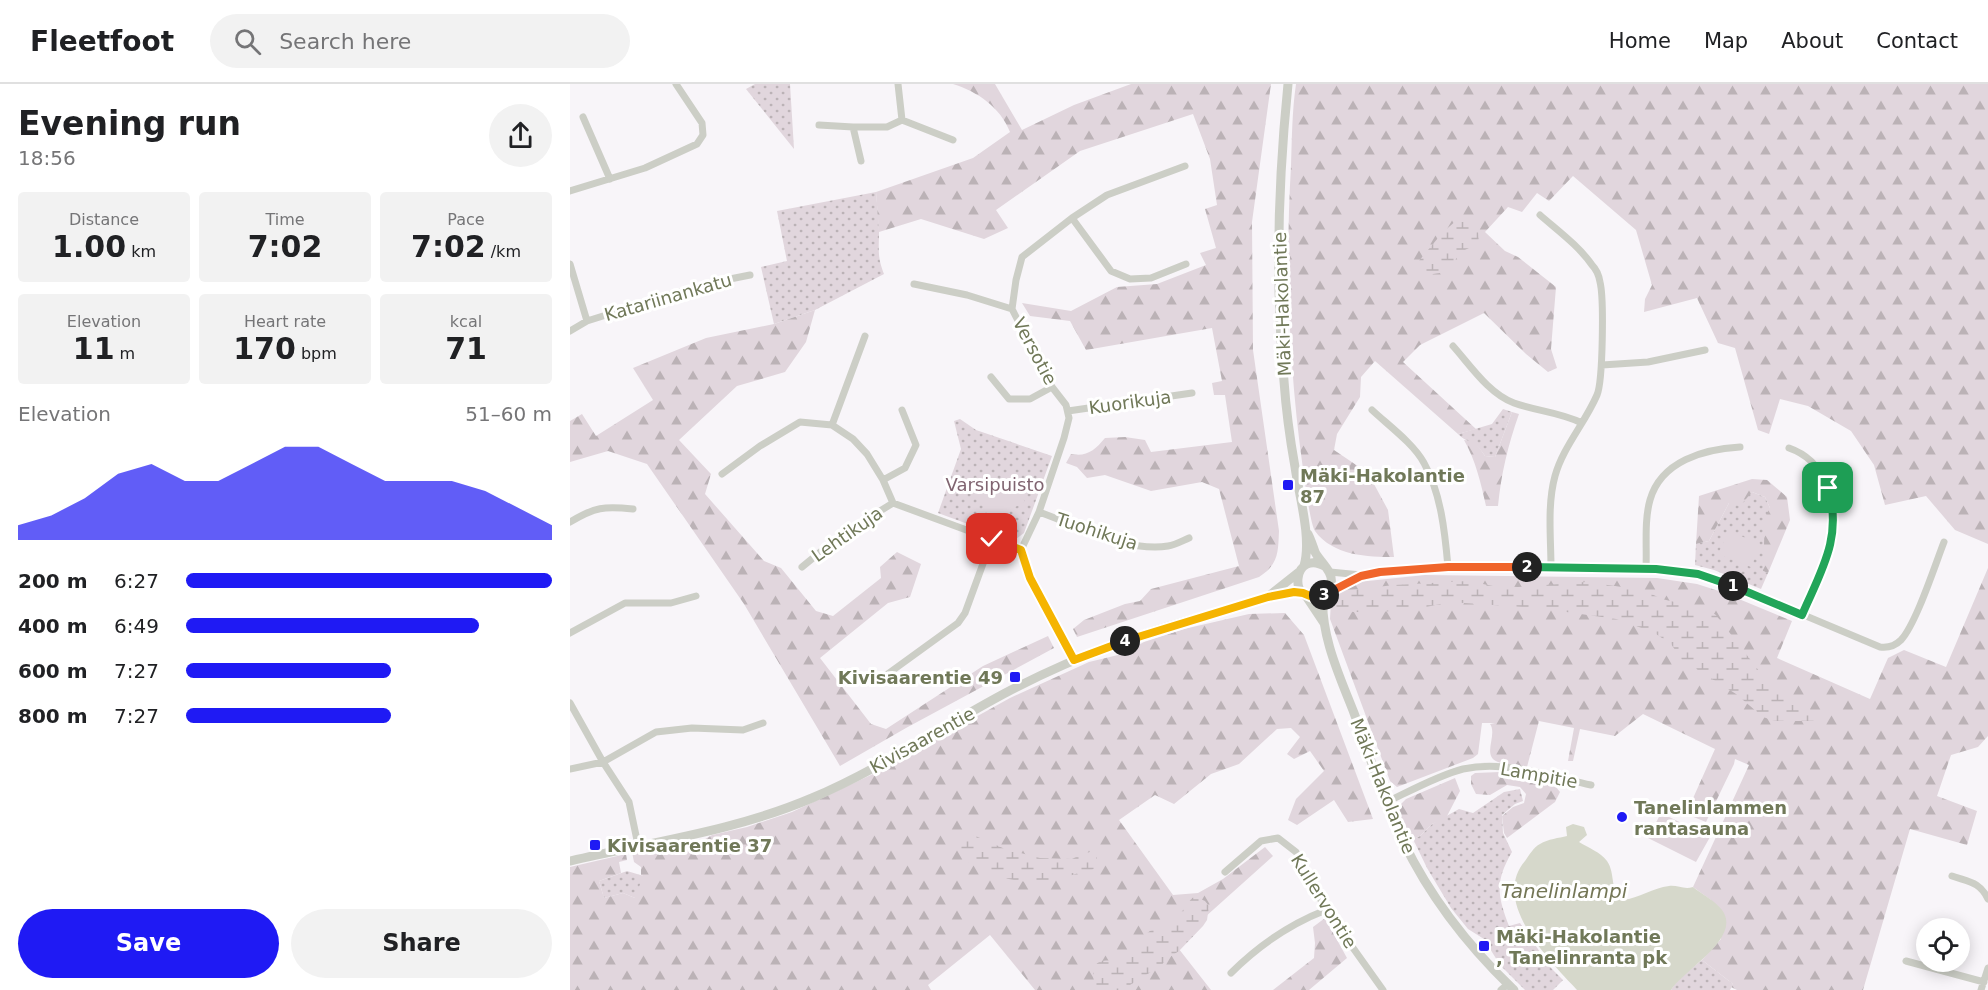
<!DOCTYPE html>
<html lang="en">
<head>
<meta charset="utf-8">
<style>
  :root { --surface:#fff; --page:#f2f2f2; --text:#202124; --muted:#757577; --line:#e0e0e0; --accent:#1f1af4 }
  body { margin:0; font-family:"DejaVu Sans",sans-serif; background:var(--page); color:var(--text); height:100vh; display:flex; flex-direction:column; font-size:22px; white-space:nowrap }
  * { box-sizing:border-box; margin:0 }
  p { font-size:20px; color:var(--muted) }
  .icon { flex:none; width:33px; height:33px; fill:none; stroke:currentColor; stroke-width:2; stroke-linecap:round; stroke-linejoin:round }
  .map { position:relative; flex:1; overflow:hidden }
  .drawer { display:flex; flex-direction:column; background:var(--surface); width:570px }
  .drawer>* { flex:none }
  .controls { position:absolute; left:1346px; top:834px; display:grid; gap:12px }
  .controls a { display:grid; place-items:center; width:54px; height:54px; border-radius:50%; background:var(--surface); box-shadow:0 3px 15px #0003; font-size:30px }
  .pin { position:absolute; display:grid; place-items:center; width:51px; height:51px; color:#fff; margin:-26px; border-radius:12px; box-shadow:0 3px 9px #0006 }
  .km { position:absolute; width:30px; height:30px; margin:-15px; border-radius:50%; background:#222; color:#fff; font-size:16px; line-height:30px; text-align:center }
  .round { display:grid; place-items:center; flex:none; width:63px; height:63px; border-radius:32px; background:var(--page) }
  .head { display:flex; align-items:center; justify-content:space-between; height:102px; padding:0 18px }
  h1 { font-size:33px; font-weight:700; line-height:45px }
  .stats { display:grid; grid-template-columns:repeat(3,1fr); gap:9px; height:102px; padding:6px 18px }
  .stats div { display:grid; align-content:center; border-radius:6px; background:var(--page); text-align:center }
  .stats b { font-size:30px; font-weight:700 }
  .stats small { font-size:16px; font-weight:400 }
  .stats p { font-size:16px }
  .chart { height:168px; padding:12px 18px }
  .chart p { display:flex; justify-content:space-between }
  .chart svg { width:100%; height:108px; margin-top:6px; fill:var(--accent); opacity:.7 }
  .cta { display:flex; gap:12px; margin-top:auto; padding:12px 18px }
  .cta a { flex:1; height:69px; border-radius:36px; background:var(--accent); color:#fff; font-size:24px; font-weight:700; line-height:69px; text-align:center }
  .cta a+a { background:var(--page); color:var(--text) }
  ul { padding:0 18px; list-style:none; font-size:20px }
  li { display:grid; grid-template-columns:96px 72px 1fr; align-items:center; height:45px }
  li i { height:15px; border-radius:8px; background:var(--accent) }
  header { display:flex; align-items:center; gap:36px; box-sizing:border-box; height:84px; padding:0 30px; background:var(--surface); border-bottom:2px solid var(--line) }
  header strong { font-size:28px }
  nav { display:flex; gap:33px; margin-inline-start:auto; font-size:21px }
  .search { width:420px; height:54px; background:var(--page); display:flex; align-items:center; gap:15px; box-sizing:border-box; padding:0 21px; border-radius:33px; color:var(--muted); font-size:22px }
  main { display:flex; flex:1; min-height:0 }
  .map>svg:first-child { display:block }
  .grass { fill:url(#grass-dots) }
  .forest { fill:url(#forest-firs) }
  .wetland { fill:url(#wetland-marsh) }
  .garden { fill:#e1d6dd }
  .water { fill:#d6d8cb }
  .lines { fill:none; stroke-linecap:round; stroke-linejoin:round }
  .minor { stroke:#cccec6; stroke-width:7 }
  .tertiary { stroke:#cccec6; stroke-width:9 }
  .split-1-casing { stroke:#fff; stroke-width:12 }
  .split-2-casing { stroke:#fff; stroke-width:12 }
  .split-3-casing { stroke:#fff; stroke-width:12 }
  .split-4-casing { stroke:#fff; stroke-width:12 }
  .split-5-casing { stroke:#fff; stroke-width:12 }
  .split-1 { stroke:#22a559; stroke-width:8 }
  .split-2 { stroke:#22a559; stroke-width:8 }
  .split-3 { stroke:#f0652b; stroke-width:8 }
  .split-4 { stroke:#f5b400; stroke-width:8 }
  .split-5 { stroke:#f5b400; stroke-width:8 }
  .poi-dot { fill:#1f1af4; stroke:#fff; stroke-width:2 }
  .labels { text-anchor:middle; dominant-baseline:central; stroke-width:6; stroke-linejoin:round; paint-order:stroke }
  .street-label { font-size:18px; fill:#707858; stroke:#fff }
  .poi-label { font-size:18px; font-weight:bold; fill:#707858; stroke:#fff; text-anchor:start }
  .park-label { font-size:18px; fill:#806470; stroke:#fff }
  .water-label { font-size:20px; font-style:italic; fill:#747656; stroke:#fff }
</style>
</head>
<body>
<header>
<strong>Fleetfoot</strong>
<div class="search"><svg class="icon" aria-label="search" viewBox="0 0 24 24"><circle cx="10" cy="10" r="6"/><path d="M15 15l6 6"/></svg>Search here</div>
<nav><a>Home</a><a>Map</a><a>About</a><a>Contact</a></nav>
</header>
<main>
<section class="drawer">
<div class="head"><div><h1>Evening run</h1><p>18:56</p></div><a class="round"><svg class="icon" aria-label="share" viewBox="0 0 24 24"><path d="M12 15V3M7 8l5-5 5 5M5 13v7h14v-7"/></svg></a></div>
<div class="stats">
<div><p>Distance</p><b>1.00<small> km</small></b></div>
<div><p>Time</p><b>7:02</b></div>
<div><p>Pace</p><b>7:02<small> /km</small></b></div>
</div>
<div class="stats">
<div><p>Elevation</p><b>11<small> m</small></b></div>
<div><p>Heart rate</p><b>170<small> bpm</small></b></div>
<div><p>kcal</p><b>71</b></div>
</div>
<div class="chart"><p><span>Elevation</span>51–60 m</p>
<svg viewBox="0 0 160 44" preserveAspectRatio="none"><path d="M0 44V38L10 34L20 27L30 17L40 13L50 20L60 20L70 13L80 6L90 6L100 13L110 20L120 20L130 20L140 24L150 31L160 38V44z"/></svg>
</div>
<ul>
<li><b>200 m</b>6:27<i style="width:100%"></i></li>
<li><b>400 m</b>6:49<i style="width:80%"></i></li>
<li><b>600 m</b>7:27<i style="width:56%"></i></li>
<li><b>800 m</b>7:27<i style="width:56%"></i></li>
</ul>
<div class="cta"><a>Save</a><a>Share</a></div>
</section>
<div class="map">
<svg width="1418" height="906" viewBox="0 0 1418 906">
  <defs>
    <pattern id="grass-dots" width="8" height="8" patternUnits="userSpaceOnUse" patternTransform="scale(1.5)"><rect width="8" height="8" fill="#e1d6dd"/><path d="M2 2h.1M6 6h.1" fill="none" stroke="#bbb2b6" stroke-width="1.8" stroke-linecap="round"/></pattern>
    <pattern id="forest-firs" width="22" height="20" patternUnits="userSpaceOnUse" patternTransform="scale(1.5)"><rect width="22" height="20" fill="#e1d6dd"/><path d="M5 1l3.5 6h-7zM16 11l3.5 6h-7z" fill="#bbb2b6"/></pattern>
    <pattern id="wetland-marsh" width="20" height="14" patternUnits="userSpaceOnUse" patternTransform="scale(1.5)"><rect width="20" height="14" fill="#e1d6dd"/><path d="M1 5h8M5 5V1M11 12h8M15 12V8" fill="none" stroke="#bbb2b6"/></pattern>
  </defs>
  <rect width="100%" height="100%" fill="#f8f5f9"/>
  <path class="grass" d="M185 0H220L224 65 176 5Z
    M306 108C307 121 309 134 309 147 309 166 307 172 314 190L245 226 204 240 191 183 217 177 207 127Z
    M933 325 942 328 925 373 915 372C906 357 898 360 888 350L922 340Z
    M390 335 406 346 482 372 454 449 446 455 433 453 368 429 391 365 384 337Z
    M1182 408 1195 413 1200 424 1193 487 1198 489 1191 505 1144 486 1125 481 1126 460 1139 457 1159 419Z
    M950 705 953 717 945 720 932 731 933 749 942 768C925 797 927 811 939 842L950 839 981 884 993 896 983 906H955L930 881 914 855 898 845 881 824 857 784 843 755 850 752 862 740 889 725 903 729 934 708Z
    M57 787 87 796 77 819 53 809 34 814 29 797Z
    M1132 876 1163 900 1160 906H1101L1108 895Z"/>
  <path class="forest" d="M383 0H425L452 46 504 21 561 0H701L682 138 683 266 709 447C708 468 709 480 689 493L507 553 503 545 514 536 555 520 570 517 581 505 669 482 649 405 632 398 581 407 535 391 517 394 507 383 496 379 501 370C517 373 525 366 535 354L555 353 575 356 581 368 662 358 655 311H644L642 299 652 297 642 244 516 266 500 237 460 232 452 219 501 227 547 203 587 200 636 181 630 169 646 164 635 125 647 121 640 75 623 30 510 67 426 126 438 144 414 155 351 135 309 148 306 108 403 74 440 48C430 23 408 8 383 0Z
    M726 0H1418V460L1385 446 1356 412 1315 421 1304 381 1281 347 1238 322 1210 315 1199 350 1188 346 1165 264 1148 259 1127 214 1074 228 1075 215 1082 201 1066 146 1003 92 979 117 967 109 952 128 938 123 915 148 935 167 948 173 986 203 981 265 987 284 978 288 956 270 914 229 850 261 833 278 906 345 888 350 805 277 791 293 790 313 767 350 764 366 798 389 818 426 824 473C798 473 763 472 745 447 740 439 735 398 733 385 719 285 715 183 721 82 722 54 722 27 726 0Z
    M245 226 236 258 215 288 167 302 109 356 141 390 135 410 194 477 211 484 246 527 263 532 311 494 310 483 327 468 351 480 340 513 318 519 250 574 301 640 316 645 413 582 478 552 484 564 336 644 270 682 174 520 77 380 38 367 0 378V337L12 330 26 352 83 316 63 284 136 254 204 240Z
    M942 328 949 330C938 361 931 390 928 422H916C911 400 906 377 894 356 905 357 909 363 915 372L925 373Z
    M1182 395 1197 396 1217 413 1220 436 1198 489 1193 487 1195 433 1200 424 1195 413 1182 408 1170 422 1159 419 1139 457 1126 460 1129 412Z
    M1418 484V652L1408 663 1381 671 1367 712 1407 727 1397 761 1340 745 1293 906H1167L1161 903 1163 900 1132 876 1151 855 1141 816 1123 803 1179 681 1165 675 1164 680 1136 738 1116 730 1145 665 1073 630 1045 652 1010 645 1003 677H998L1004 644 969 637 957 683C948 682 937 682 928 678 911 672 928 651 920 640L925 639H912L908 670 903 674 827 703 820 697 760 535 761 517 767 508 788 498 855 491 1087 494 1127 500 1152 508 1222 537 1207 574 1300 615 1318 574 1334 566 1376 583Z
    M715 529 734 551 803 735 778 738 764 716 727 741 718 736 726 715 754 687 740 667 724 675 717 670 730 653 721 644 707 645 669 680 641 690 604 720 585 711 549 736 603 811 628 809 653 795 695 763 703 772 605 860 641 906H465L420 851 358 901 361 906H0V783L56 770 57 776 49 778 51 789 29 797 34 814 53 809 65 814 73 792 71 791V783L64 778 62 768 83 764 99 766 125 761 142 751 177 743 222 728 303 690 440 614 519 578 552 570 574 558 614 545 679 530Z
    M930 688 986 703 990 708 985 718 937 754 934 749 932 732 943 723 954 719 956 710 950 703 937 701 920 711 906 710 901 700V692L905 689Z
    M885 694 890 707 876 734 862 740 850 752 843 755 830 732 829 722 836 715Z
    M755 834 777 874 739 906H703L744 874 745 859 743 843Z"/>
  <path class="wetland" d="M887 136C906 137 915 149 904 166L900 164C880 170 889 182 877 187 873 189 867 189 863 190L860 195C850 195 846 187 848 178L873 148Z
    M898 497 923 502 948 503 1016 498 1045 502 1073 506 1092 515 1138 526 1146 531 1196 596 1257 637H1205L1193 633 1166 610 1112 576 1101 560 1083 548 1046 535 968 524 879 518 838 527 784 528 768 526 763 522 765 514 771 509 781 506 824 501Z
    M401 750 435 765 470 774 502 775 510 771 523 767 527 769V783C522 787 519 786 514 787 469 804 434 801 393 775 388 763 392 758 401 750Z
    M626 813 635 817 639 822 637 836 633 842 609 867 595 876 592 881 552 906H523C527 898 519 886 526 880 533 874 546 878 554 875 566 870 568 860 575 851 581 844 592 843 600 838 610 832 615 823 622 814Z"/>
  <path class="garden" d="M441 390 455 418 420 436 406 408Z
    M1159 447 1190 460 1181 483 1148 470Z
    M1091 729 1140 753 1126 778 1078 754Z"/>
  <path class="water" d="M1003 740 1014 743 1017 751 1009 758C1019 764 1030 768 1037 777 1046 790 1039 807 1053 816 1069 814 1083 804 1099 802 1108 801 1114 806 1123 803 1132 810 1145 817 1152 826 1173 854 1112 887 1101 906H1007C980 877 920 818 955 777 959 771 964 763 970 760 978 755 989 754 997 752L996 743Z"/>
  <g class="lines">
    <path class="minor" d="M328 0 332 36 383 56
      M13 33 40 95
      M249 41 283 43
      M291 77 283 43H317L332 36
      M0 107 75 84 127 60 133 51 132 39 106 0
      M970 131C987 146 1009 162 1022 181 1026 185 1029 192 1030 198 1034 214 1033 297 1027 311 1015 339 993 363 985 392 977 421 981 454 981 484
      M502 134 541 187 560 195 581 194 616 180
      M0 180 17 237 0 247
      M344 200 397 211 442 225
      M17 237 135 200 180 191
      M883 262C900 281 919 310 944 319 966 327 990 328 1012 339
      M1032 281 1078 278 1135 266
      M421 293 439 315H460L482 303
      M802 326C818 341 844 360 854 379 871 409 875 449 878 483
      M498 327 622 309
      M262 341 295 252
      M1219 364C1236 370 1248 381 1255 398 1276 447 1251 487 1232 531
      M152 390 190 362 230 338 262 341 283 355 297 370 313 396 323 419 451 466
      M313 396 335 384 346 361 332 326
      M469 428C506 441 559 469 598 462 605 461 612 457 619 454
      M0 438C25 423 34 422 63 425
      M451 466 469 428 494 354 499 334 496 321 482 303 442 225 446 196 452 173 502 134 537 111 615 82
      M451 466 460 494 504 576
      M232 483 271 451 323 419
      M1076 485C1077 463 1074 437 1080 416 1091 377 1134 365 1170 363
      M760 488 791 491 878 483 948 482 1086 485 1120 489 1150 496 1310 563C1318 564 1325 562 1331 556 1346 540 1365 481 1374 458
      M758 507 791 491
      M0 549 55 519H101L126 512
      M308 597 388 539 395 529 422 455
      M0 619 33 678 59 718 68 761
      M0 685 33 678 86 648 122 644 173 646 193 639
      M817 718C840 707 869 691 893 685 935 676 980 692 1021 701
      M655 788 691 757 708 754 726 768 756 826 813 906
      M1382 792C1399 798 1410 798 1418 815
      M1336 877 1414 898
      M661 889C689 861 720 840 756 826
      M931 906 938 900
      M1411 906 1418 884"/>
    <path class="tertiary" d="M718 0C708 99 705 198 714 297 716 326 720 355 725 383 729 412 742 454 734 482
      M738 450C741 456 743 462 745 468 750 478 764 488 761 500 760 506 755 512 749 513 717 521 723 463 756 483
      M700 511 729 488
      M753 511C750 551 770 593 784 629 800 672 813 717 833 757 860 813 899 863 944 906
      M736 512 754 539
      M0 777C81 758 165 747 242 714 311 685 374 641 441 606 507 572 577 546 649 528 676 520 704 507 733 509"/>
  </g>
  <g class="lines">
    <defs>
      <path id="split-1" d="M1163 502 1232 531C1251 487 1273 453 1258 404"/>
      <path id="split-2" d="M957 483 1086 485 1128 490 1163 502"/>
      <path id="split-3" d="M754 511 791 492 810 488 878 483H957"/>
      <path id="split-4" d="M555 557 698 513 724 508 733 509 745 514 754 511"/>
      <path id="split-5" d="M422 455 451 466 460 494 504 576 555 557"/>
    </defs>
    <use href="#split-1" class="split-1-casing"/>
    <use href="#split-2" class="split-2-casing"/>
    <use href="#split-3" class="split-3-casing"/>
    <use href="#split-4" class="split-4-casing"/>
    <use href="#split-5" class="split-5-casing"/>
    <use href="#split-1" class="split-1"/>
    <use href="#split-2" class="split-2"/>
    <use href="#split-3" class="split-3"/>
    <use href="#split-4" class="split-4"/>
    <use href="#split-5" class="split-5"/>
  </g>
  <g class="poi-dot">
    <rect x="712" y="395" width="12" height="12" rx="3"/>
    <rect x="439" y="587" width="12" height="12" rx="3"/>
    <circle cx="1052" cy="733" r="6"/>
    <rect x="19" y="755" width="12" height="12" rx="3"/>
    <rect x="908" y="856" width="12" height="12" rx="3"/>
  </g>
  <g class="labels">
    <g class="street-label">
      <text transform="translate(98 213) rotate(-16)">Katariinankatu</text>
      <text transform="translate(712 220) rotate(-92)">Mäki-Hakolantie</text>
      <text transform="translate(465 267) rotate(62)">Versotie</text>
      <text transform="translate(560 318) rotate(-8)">Kuorikuja</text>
      <text transform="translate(527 447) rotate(18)">Tuohikuja</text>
      <text transform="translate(277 450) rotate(-35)">Lehtikuja</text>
      <text transform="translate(352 656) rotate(-29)">Kivisaarentie</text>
      <text transform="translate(969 691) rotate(10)">Lampitie</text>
      <text transform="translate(813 702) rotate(68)">Mäki-Hakolantie</text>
      <text transform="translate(754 817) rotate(58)">Kullervontie</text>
    </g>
    <g class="poi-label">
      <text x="730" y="391">Mäki-Hakolantie<tspan x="730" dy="21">87</tspan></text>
      <text x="433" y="593" text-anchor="end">Kivisaarentie 49</text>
      <text x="1064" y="723">Tanelinlammen<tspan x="1064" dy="21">rantasauna</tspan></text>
      <text x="37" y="761">Kivisaarentie 37</text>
      <text x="926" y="852">Mäki-Hakolantie<tspan x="926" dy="21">, Tanelinranta pk</tspan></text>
    </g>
    <g class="park-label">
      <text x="425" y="400">Varsipuisto</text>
    </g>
    <g class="water-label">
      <text x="994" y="807">Tanelinlampi</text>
    </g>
  </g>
</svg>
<div class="controls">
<a><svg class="icon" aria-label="locate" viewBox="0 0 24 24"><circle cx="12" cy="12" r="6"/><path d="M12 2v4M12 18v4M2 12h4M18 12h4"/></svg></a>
</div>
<div class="pin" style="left:1258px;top:404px;background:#1e9e55"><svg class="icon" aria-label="arrive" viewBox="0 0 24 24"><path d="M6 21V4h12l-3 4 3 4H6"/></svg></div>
<div class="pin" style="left:422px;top:455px;background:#d93025"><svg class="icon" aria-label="check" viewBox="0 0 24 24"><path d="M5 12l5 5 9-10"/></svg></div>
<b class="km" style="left:1163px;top:502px">1</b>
<b class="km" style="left:957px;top:483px">2</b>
<b class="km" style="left:754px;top:511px">3</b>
<b class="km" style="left:555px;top:557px">4</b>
</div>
</main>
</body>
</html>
